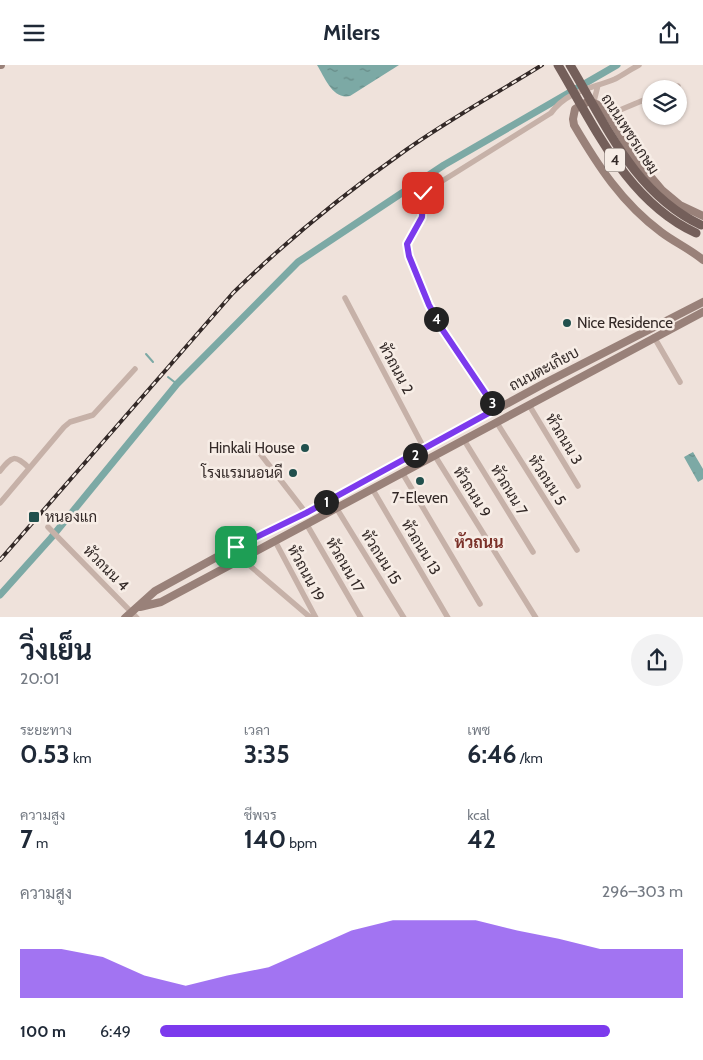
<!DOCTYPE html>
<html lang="th">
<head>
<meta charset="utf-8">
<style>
  :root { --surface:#fff; --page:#f2f2f3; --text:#1f2937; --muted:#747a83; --accent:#7c3aed }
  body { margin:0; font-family:Cabin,Sarabun,sans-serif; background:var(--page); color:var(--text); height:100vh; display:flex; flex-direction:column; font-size:19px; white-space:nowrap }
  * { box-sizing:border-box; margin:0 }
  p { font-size:16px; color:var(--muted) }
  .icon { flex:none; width:28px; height:28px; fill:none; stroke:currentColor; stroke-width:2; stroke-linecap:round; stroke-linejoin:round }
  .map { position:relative; height:552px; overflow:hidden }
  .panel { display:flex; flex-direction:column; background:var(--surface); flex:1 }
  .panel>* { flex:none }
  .controls { position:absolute; left:642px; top:15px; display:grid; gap:10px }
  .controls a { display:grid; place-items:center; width:45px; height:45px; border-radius:50%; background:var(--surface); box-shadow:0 1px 4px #0004; font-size:25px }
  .pin { position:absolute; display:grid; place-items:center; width:42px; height:42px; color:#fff; margin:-21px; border-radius:10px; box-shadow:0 2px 8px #0006 }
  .km { position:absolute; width:25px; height:25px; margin:-12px; border-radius:50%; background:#222; color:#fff; font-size:14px; line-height:25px; text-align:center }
  .round { display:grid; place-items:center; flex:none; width:52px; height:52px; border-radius:26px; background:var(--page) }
  .summary { display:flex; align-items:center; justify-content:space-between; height:85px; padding:0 20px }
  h1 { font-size:28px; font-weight:700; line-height:38px }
  .figures { display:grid; grid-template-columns:repeat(3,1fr); gap:8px; height:85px; padding:5px 20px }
  .figures div { display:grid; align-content:center }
  .figures b { font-size:25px; font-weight:700 }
  .figures small { font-size:14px; font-weight:400 }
  .figures p { font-size:14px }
  .chart { height:140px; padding:10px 20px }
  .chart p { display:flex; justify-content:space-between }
  .chart svg { width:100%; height:90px; margin-top:5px; fill:var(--accent); opacity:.7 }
  ul { padding:0 20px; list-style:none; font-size:16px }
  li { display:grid; grid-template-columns:80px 60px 1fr; align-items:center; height:38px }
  li i { height:12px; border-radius:6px; background:var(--accent) }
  header { display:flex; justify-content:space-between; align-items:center; height:65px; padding:0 20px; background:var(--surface); font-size:22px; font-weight:700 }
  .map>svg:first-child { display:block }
  .water { fill:url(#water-ripples) }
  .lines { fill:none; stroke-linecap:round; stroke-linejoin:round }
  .stream { stroke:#7ca9a5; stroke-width:2 }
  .canal { stroke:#7ca9a5; stroke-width:7 }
  .street { stroke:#c6b1a8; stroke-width:5.5 }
  .secondary { stroke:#998179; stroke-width:8 }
  .rail-casing { stroke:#332927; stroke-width:4 }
  .rail { stroke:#f7ede6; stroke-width:2; stroke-dasharray:5.5; stroke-linecap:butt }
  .primary-bridge { stroke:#745f5a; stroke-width:9 }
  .route-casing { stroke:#fff; stroke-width:10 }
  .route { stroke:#7c3aed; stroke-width:6 }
  .poi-dot { fill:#21504d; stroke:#f7ede6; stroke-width:2 }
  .labels { text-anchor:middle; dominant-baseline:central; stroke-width:5; stroke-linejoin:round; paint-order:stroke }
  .shield { fill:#f7ede6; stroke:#6e6460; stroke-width:1 }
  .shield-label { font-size:14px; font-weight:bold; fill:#332927 }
  .street-label { font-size:15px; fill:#332927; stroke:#f7ede6 }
  .poi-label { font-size:15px; fill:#332927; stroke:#f7ede6; text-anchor:start }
  .neighbourhood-label { font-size:16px; font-weight:bold; fill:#7a3028; stroke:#f7ede6 }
</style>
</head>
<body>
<header><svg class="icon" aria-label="menu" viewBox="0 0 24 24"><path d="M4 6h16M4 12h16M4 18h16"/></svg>Milers<svg class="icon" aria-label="share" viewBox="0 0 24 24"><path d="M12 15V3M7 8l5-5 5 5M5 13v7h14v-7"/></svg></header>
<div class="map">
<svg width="703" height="553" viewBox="0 0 703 553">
  <defs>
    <pattern id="water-ripples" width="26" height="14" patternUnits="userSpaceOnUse" patternTransform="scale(1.25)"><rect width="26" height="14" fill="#7ca9a5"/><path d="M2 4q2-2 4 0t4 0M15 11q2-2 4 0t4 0" fill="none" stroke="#668a86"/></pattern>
  </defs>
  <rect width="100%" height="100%" fill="#efe2db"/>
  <path class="water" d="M317 0H399L350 31C333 35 325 13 317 0Z
    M693 387 703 404V414L698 417 684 392Z"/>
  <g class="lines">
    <path class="stream" d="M146 289 153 297
      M168 312 177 319"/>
    <path class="canal" d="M0 530 51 473 177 319 298 197 444 100 617 0"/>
    <path class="street" d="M672 24 678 21
      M594 36 598 20
      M608 50 651 32
      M345 233 425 385
      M654 272 680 317
      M529 340 578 421
      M496 345 442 264 429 240 409 191 407 179 422 152 423 128 551 48C568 25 591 24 615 14 623 10 631 4 639 0
      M497 358 577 485
      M464 375 533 487
      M255 382 306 448
      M435 391 536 553
      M0 406C12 391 15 389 29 403
      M403 409 480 539
      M373 425 448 553
      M0 438 64 362 70 357 93 350 135 304
      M337 444 404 553
      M307 460 361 553
      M48 462 137 553
      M275 476 316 553
      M242 494 311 553"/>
    <path class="secondary" d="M0 0H1
      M703 151 680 140 662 125 634 92 603 42 589 36 575 44 573 54 574 60C598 101 622 138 661 167 674 177 690 184 703 195
      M140 542 161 537 703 247
      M125 553 155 526 235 482 306 448 545 318 703 237"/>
    <defs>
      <path id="rail" d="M0 495 233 228C286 176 345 128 406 85 450 54 497 28 542 0"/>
    </defs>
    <use href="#rail" class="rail-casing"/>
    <use href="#rail" class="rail"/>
    <path class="primary-bridge" d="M558 0C595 62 627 136 696 168
      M570 0C606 60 635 129 701 160"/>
  </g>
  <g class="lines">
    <defs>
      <path id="route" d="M236 482 306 448 496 344 442 264 429 240 409 191 407 179 422 152 423 128"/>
    </defs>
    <use href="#route" class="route-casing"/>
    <use href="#route" class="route"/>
  </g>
  <g class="poi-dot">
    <circle cx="567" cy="258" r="5"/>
    <circle cx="305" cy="383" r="5"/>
    <circle cx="293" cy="408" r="5"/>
    <circle cx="420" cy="416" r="5"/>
    <rect x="28" y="446" width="12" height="12" rx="2.5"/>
  </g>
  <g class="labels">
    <rect class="shield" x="605" y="83.5" width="20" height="23" rx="4"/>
    <g class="shield-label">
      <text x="615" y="95">4</text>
    </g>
    <g class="street-label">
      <text transform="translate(630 69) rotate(57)">ถนนเพชรเกษม</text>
      <text transform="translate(396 303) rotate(62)">หัวถนน 2</text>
      <text transform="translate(544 304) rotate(-28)">ถนนตะเกียบ</text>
      <text transform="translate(564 374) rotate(59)">หัวถนน 3</text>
      <text transform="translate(547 415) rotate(57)">หัวถนน 5</text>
      <text transform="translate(509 425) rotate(59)">หัวถนน 7</text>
      <text transform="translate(472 427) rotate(58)">หัวถนน 9</text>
      <text transform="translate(421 482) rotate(59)">หัวถนน 13</text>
      <text transform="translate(381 492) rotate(58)">หัวถนน 15</text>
      <text transform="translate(345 500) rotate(60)">หัวถนน 17</text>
      <text transform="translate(106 503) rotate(45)">หัวถนน 4</text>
      <text transform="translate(306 508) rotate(62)">หัวถนน 19</text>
    </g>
    <g class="poi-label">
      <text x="577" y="258">Nice Residence</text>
      <text x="295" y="383" text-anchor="end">Hinkali House</text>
      <text x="283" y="408" text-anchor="end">โรงแรมนอนดี</text>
      <text x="420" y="433" text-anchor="middle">7-Eleven</text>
      <text x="45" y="452">หนองแก</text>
    </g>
    <g class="neighbourhood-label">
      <text x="479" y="477">หัวถนน</text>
    </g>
  </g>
</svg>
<div class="controls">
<a><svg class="icon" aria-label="layers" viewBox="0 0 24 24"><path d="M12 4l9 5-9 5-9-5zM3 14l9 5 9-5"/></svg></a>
</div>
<div class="pin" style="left:236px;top:482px;background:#1e9e55"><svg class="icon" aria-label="arrive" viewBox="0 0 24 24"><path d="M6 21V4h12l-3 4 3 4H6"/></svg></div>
<div class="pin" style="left:423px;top:128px;background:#d93025"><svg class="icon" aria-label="check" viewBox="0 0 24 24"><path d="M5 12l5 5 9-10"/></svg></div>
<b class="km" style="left:326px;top:437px">1</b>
<b class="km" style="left:415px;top:390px">2</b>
<b class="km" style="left:492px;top:338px">3</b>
<b class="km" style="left:436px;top:254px">4</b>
</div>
<section class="panel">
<div class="summary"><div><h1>วิ่งเย็น</h1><p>20:01</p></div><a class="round"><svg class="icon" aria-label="share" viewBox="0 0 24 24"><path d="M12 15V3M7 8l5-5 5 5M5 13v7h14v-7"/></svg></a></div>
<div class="figures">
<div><p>ระยะทาง</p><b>0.53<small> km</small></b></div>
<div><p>เวลา</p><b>3:35</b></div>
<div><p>เพซ</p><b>6:46<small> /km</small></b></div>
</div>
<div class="figures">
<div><p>ความสูง</p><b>7<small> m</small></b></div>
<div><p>ชีพจร</p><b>140<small> bpm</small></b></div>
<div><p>kcal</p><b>42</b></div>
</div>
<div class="chart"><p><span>ความสูง</span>296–303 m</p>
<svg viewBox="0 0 160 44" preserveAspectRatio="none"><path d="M0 44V20L10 20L20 24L30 33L40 38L50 33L60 29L70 20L80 11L90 6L100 6L110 6L120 11L130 15L140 20L150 20L160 20V44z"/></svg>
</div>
<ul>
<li><b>100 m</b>6:49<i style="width:86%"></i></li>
</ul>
</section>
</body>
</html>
